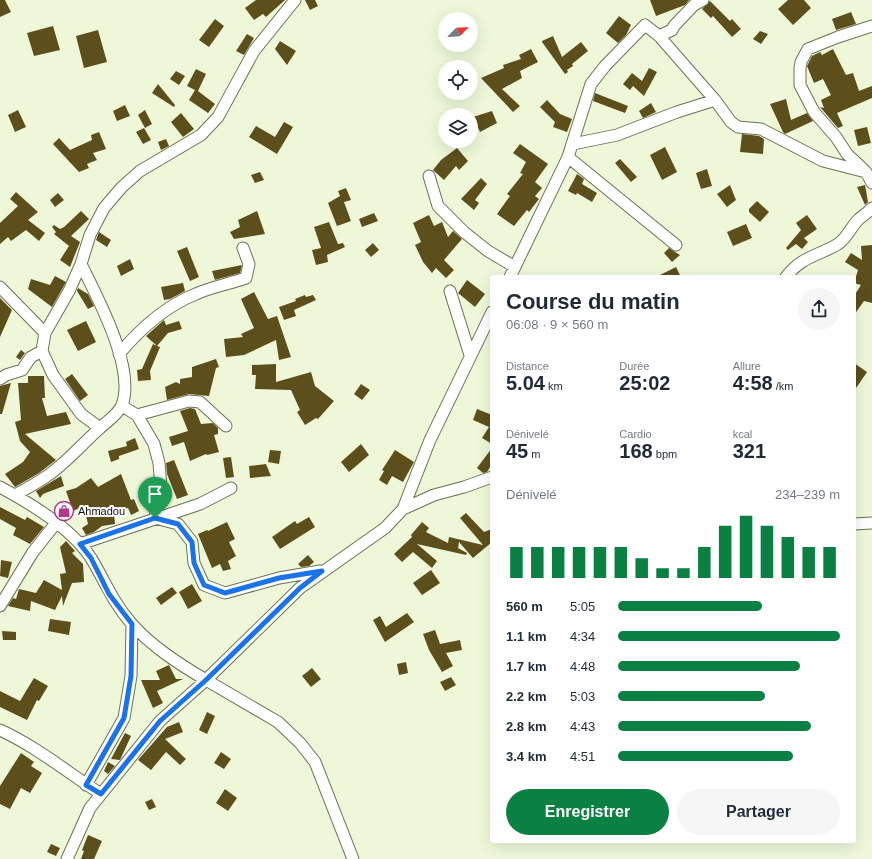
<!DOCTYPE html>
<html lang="fr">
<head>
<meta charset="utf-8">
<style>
  :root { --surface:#fff; --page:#f6f6f7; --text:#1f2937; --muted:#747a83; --accent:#0b8043 }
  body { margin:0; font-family:Helvetica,sans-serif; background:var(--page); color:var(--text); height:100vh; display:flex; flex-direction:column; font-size:15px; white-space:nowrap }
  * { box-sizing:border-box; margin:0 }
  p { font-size:13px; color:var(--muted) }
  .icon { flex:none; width:22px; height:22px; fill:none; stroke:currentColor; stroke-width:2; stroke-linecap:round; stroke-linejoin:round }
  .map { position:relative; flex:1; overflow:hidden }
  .sheet { position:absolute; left:490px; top:275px; width:366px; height:568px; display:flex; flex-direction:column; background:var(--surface); border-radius:4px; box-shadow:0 4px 16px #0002 }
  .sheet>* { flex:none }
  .needle { width:26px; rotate:66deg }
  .tools { position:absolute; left:438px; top:12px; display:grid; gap:8px }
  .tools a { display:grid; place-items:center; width:40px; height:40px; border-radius:50%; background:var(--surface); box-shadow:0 4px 16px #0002; font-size:20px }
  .pin { position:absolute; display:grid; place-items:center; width:34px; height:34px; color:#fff; margin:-41px -17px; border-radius:50% 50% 50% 0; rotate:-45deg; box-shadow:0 0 4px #0007 }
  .pin .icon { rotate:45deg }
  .round { display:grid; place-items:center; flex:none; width:42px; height:42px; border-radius:21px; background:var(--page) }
  .summary { display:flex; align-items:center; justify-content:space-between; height:68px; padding:0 16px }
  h1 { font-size:22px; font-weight:700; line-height:30px }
  .figures { display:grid; grid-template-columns:repeat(3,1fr); gap:6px; height:68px; padding:4px 16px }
  .figures div { display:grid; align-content:center }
  .figures b { font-size:20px; font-weight:700 }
  .figures small { font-size:11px; font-weight:400 }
  .figures p { font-size:11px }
  .chart { height:112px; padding:8px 16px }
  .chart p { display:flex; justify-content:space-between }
  .chart svg { width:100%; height:72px; margin-top:4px; stroke:var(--accent); stroke-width:6 }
  .action { display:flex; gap:8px; margin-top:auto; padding:8px 16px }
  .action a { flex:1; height:46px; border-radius:24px; background:var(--accent); color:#fff; font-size:16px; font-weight:700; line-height:46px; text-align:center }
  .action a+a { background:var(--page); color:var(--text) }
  ul { padding:0 16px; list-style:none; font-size:13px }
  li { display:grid; grid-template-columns:64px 48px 1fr; align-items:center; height:30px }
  li i { height:10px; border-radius:5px; background:var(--accent) }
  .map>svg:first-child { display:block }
  .building { fill:#5d4f1b }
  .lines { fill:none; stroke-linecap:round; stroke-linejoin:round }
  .minor-casing { stroke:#697156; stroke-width:13 }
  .minor { stroke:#fff; stroke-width:11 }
  .route-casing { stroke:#fff; stroke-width:8 }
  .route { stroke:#1a73e8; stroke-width:5 }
  .labels { text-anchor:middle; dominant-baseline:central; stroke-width:4; stroke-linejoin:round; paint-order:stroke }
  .poi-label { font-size:11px; fill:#0e1107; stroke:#fff; text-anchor:start }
</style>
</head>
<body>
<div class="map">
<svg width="872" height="859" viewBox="0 0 872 859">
  <rect width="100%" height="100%" fill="#eef8d9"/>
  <path class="building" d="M0 0H5L11 12 0 17Z
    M256 0H285L266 17 263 14 254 20 245 8Z
    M305 0H315L318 6 310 10Z
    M650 0H689L685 5 656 16Z
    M788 0H804L811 8 793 25 778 9Z
    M710 1 730 21 732 19 741 29 732 37 713 16 711 18 702 9Z
    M851 12 856 24 836 30 832 19Z
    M619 16 631 25 626 35 618 43 606 33Z
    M215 19 224 26 209 47 199 40Z
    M53 26 60 50 34 56 27 33Z
    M98 30 107 62 84 68 76 36Z
    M760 31 768 34 761 44 753 39Z
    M247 34 254 38 244 55 236 51Z
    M553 36 562 57 581 42 588 51 572 64 573 66 567 70 568 72 565 74 542 42V41Z
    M280 41 296 51 287 65 275 49Z
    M531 49 538 62 520 71 522 78 502 89 520 106 513 112 481 78 504 68 503 65 521 59 519 55Z
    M833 49 846 75 853 73 859 91 872 86V98L837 113 843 126 838 128 820 107 824 108 821 100 831 95 823 79 814 83 807 66 812 56 820 52 822 55Z
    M649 68 657 72 644 96 633 86 630 90 623 84 632 73 642 81Z
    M196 69 206 74 198 91 215 104 208 113 189 100 195 90 187 86Z
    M176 71 185 76 179 85 170 79Z
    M158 84 175 105 174 107 152 93Z
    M595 93 628 106 625 113 593 101Z
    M786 99 791 120 807 113 813 121 785 134 783 132 770 104Z
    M547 100 560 114 572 119 567 132 553 127 555 122 540 107Z
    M651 103 656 112 643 118 639 111Z
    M125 105 130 116 117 121 113 111Z
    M18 110 26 127 15 132 8 115Z
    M145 110 152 124 145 128 138 115Z
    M492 111 497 123 480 132 473 117Z
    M181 113 194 129 183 137 171 122Z
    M284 122 293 127 277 154 249 137 256 126 275 137Z
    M867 127 871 143 858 146 854 130Z
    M144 128 151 140 143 144 136 132Z
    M99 132 106 149 93 153 97 160 87 164 89 168 79 172 53 144 59 138 70 150 92 140 91 135Z
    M742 134 759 136 764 139 763 154 740 152Z
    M166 139 169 146 161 150 158 142Z
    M520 144 548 164 535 182 542 188 535 196 539 199 529 212 527 210 514 226 497 214 510 196 507 194 523 174 520 173 526 162 513 153Z
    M665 147 677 172 662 180 650 155Z
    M457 148 468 161 459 170 456 166 444 180 433 170 441 160Z
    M620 159 637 177 631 182 615 163Z
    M707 169 712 186 701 189 696 173Z
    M260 172 264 180 255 183 251 175Z
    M577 174 584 179 582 184 597 193 592 202 577 193 576 195 568 191Z
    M481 178 487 184 475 200 479 203 474 210 461 199Z
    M730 185 736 200 727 207 717 194Z
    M865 185 868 202 865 205 857 187Z
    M346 188 351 200 344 202 351 221 337 226 328 203 340 196 338 191Z
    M16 192 38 212 28 220 45 233 39 241 26 230 11 241 8 237 0 244V223L18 206 10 199Z
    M58 193 64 200 55 207 50 200Z
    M757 201 769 212 760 222 749 212V209Z
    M81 211 89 219 71 236 80 242 70 267 60 260 69 246 54 234 56 232 52 227 54 225 60 229 64 227Z
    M257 211 265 234 234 239 230 232 240 227 238 220Z
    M374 213 378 221 362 227 359 219Z
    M429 215 434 226 442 222 448 237 453 231 462 239 444 260 454 270 446 278 436 268 432 273 423 262 415 245 421 242 413 223Z
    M807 215 817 229 804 238 808 242 802 249 796 244 788 250 786 248 801 230 796 223Z
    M329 222 338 244 343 243 345 247 327 255 328 262 316 265 312 250 321 248 314 227Z
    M746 224 752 238 733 246 727 232Z
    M99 232 111 240 107 247 96 240Z
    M373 243 379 250 371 257 365 250Z
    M872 245V303L864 301 854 315V296L861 285 854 283 858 270 845 262 851 253 862 260 861 246Z
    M187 247 199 277 190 281 177 251Z
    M669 248 680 255 672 262 664 253Z
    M130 259 134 269 121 276 117 266Z
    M242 265 240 273 215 280 212 271Z
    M676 267 681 277H656Z
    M55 276 66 282 52 307 28 289 31 279 50 285Z
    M467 280 485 294 475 307 458 293Z
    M183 283 185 291 170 299 164 300 161 287Z
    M78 288 88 294 94 306 88 309 77 291Z
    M254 292 268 319 277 316 291 357 279 360 276 340 244 355 226 357 224 339 243 337 241 334 254 328 241 299Z
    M305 295 306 297 313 295 316 300 294 310 296 316 284 320 279 307 296 301 295 299Z
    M0 298 12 310 0 337Z
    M164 320 166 325 179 321 182 329 168 333 157 346 160 347 150 371 151 380 138 381 137 370 142 369 153 344 157 346 146 336Z
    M86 321 96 342 78 351 67 330Z
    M21 350 25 353 20 360 16 357Z
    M216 359 219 367 216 368 209 396 189 394 167 400 165 387 176 382 180 384V379L192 377V367Z
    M854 363 867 372 854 391Z
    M276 364V382L311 372 315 386 334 401 318 419 316 418 305 425 297 412 300 410 291 390 255 389 256 375H252V365Z
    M72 374 88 395 80 401 65 379Z
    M28 376H44L45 398H42L47 416 66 412 71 424 25 434 56 460 39 473 15 487 5 474 23 462 30 452 20 441 15 422 21 420 18 383H28Z
    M11 383 2 414H0V386Z
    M361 384 370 390 362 400 354 394Z
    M190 408 195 409 201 424 213 423 218 428V434L214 435 219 452 207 455 206 454 190 461 184 442 172 446 169 437 188 431 180 411Z
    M477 409 492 415V444L482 438 489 427 473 420Z
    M135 438 139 449 119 456V459L111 462 108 451 127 446 126 442Z
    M361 444 369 455 349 472 341 462Z
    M492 448V464L487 472 483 473 477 468Z
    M270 450 281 451 279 464 268 462Z
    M395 450 414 462 403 482 392 476 387 485 379 480 384 471 382 470Z
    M231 457 234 477 226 478 223 458Z
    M174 460 188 495 177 499 167 474 166 463Z
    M266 464 271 476 250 478 249 466Z
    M121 474 131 500 134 499 139 511 131 515 128 508 114 513 115 524 102 526 94 532 86 535 82 528 88 524 84 506 73 511 66 491 76 488 91 478 98 487Z
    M61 476 64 486 43 494 40 498 36 491Z
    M0 507 25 520 27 517 44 527 30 544 13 535 16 528 0 519Z
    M466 513 484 532 492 529V542L473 558 459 542 458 548 467 553 466 555 417 544 437 561 432 568 413 552 402 562 394 554 412 537 411 535 422 522 429 528 426 532 448 543 449 537 483 545 460 518Z
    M309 517 315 527 280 549 272 537 295 521 297 524Z
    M227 522 235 539 229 542 236 556 228 561 231 569 223 571 220 564 212 568 198 534 207 530 208 531Z
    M66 541 75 551 72 553 83 564 84 582 72 583 63 606 62 596 55 610 31 601 30 611 8 606 13 598 16 599 19 589 36 593 44 580 62 590 60 574 66 573 60 547Z
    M308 555 314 562 309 566 301 567 298 564Z
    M1 560 12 562 8 578 0 576Z
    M431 570 440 583 422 595 413 583Z
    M192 584 202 601 188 609 179 592Z
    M172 587 177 593 161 605 156 598Z
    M407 613 414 622 385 642 373 620 380 616 386 627Z
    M50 619 71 622 69 635 48 631Z
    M435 630 440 644 460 640 462 650 446 653 453 666 442 672 429 650 423 634Z
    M2 631 16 632V640H3Z
    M406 662 408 673 399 675 397 664Z
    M169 665 176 679H183L157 691 163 703 153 708 141 680H160L156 671Z
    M312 668 321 679 311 687 302 676Z
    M451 677 456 685 445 691 440 682Z
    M34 678 48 686 39 701 37 700 27 720 0 707V691L20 701Z
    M207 712 215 716 207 734 199 730Z
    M179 722 183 732 165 739 186 759 180 765 166 752 151 770 138 760 167 727Z
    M125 733 131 736 120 760 111 759Z
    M221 752 231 759 224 769 214 763Z
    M21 753 34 762 31 766 42 773 30 793 21 788 10 809 0 804V786Z
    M108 762 115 766 108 774 104 771Z
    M225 789 237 798 228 811 216 803Z
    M152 799 156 807 149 810 145 802Z
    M88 835 102 841 94 859H81L84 851 82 850Z
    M51 844 60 848 56 856 47 852Z"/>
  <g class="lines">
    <defs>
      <path id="minor" d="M659 36 672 30 674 26 694 5 703 0
        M573 144 617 135 677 112 715 100
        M568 157 676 245
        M864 170 847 154 836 137 814 112 800 85V68L801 62 808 49 838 37 872 26
        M429 176 438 206 464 232 488 251 515 267
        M510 277 568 157 591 84 605 66 645 25 659 36 715 100 731 122 738 127 761 129 823 161 866 172 872 183
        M786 277C802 256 818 256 838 244 847 238 851 227 858 220 863 215 868 213 872 208
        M0 287 45 333
        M450 291 470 355
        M119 354C140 329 165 306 196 294 211 287 229 284 246 278L249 264 243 248
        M0 379 6 375 22 370 31 357 42 351
        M122 406 137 415 154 444 159 463 161 488 155 518
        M137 415 189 401 200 402 226 426
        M100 428 81 414 53 375 42 351 45 333 69 291 81 264 90 235 104 208 122 187 140 171 201 135 218 117 254 51 295 0
        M0 487C30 503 72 529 91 558 105 581 112 601 131 623 151 646 179 664 206 680L300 588 385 528 403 509 434 495 464 487 492 477
        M15 495C26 489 37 483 47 476 66 463 81 445 99 429 106 422 118 415 122 405 136 368 97 297 81 264
        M403 509 430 440 492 312
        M155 518 178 524 192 542 194 563 204 585 225 593 279 578 320 571
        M854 524 872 523
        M80 544 200 504 231 488
        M0 606 33 552 56 523
        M0 730C37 747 67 772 101 794
        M86 785 124 718 131 676 132 624
        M67 859 90 808 160 721 206 680 278 722 300 743 315 762 353 859"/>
    </defs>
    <use href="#minor" class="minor-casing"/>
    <use href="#minor" class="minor"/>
  </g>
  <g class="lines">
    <defs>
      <path id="route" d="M155 518 178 524 192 542 194 563 204 585 225 593 279 578 322 571 300 588 206 680 160 721 101 794 86 785 124 718 131 676 132 624 109 594 91 558 80 544Z"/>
    </defs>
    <use href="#route" class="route-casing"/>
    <use href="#route" class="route"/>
  </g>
  <defs>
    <symbol id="shop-ring" viewBox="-11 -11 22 22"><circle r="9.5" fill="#fff" stroke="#b3398c" stroke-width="1.5"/><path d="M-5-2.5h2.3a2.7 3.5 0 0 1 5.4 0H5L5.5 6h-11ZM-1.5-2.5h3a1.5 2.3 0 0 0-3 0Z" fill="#b3398c"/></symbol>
  </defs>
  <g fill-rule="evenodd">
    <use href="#shop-ring" x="53" y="500" width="22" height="22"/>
  </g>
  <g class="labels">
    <g class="poi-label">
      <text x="78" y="511">Ahmadou</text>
    </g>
  </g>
</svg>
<div class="tools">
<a><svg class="needle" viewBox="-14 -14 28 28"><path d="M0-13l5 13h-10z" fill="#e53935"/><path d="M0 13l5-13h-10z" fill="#747a83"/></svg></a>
<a><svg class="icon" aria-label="locate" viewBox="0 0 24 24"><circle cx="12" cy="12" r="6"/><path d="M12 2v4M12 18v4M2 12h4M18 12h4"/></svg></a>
<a><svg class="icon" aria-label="layers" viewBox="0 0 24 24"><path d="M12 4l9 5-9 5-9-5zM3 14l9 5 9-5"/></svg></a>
</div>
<div class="pin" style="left:155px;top:518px;background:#1e9e55"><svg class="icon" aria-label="arrive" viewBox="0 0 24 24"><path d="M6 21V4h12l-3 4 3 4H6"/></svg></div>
<section class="sheet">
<div class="summary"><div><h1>Course du matin</h1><p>06:08 · 9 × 560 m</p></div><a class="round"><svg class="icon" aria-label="share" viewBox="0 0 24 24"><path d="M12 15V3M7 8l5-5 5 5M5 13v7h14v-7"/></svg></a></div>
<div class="figures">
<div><p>Distance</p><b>5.04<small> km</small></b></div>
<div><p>Durée</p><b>25:02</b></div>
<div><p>Allure</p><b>4:58<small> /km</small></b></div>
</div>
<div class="figures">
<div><p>Dénivelé</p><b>45<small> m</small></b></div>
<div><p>Cardio</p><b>168<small> bpm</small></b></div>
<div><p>kcal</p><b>321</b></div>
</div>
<div class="chart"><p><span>Dénivelé</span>234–239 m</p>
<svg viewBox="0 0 160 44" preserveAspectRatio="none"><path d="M5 44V25M15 44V25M25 44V25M35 44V25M45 44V25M55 44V25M65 44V32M75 44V38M85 44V38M95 44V25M105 44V12M115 44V6M125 44V12M135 44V19M145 44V25M155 44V25"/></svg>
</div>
<ul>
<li><b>560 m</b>5:05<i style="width:65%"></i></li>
<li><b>1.1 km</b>4:34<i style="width:100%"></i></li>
<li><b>1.7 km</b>4:48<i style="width:82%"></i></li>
<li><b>2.2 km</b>5:03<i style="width:66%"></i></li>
<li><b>2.8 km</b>4:43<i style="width:87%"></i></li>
<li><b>3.4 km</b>4:51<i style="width:79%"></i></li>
</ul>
<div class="action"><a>Enregistrer</a><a>Partager</a></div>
</section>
</div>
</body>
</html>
